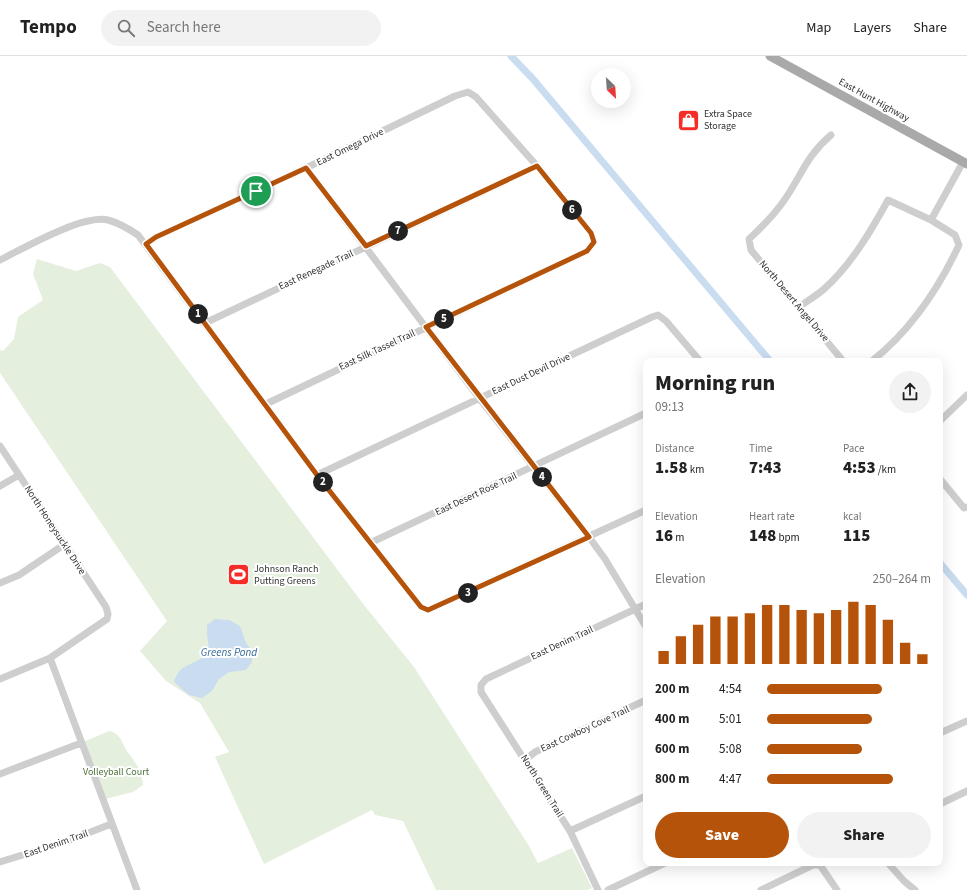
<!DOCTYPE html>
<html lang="en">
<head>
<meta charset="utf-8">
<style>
  :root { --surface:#fff; --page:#f2f2f2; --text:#222; --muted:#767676; --line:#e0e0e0; --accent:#b45309 }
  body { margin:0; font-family:"Source Sans 3",sans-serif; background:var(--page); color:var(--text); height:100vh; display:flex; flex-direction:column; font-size:15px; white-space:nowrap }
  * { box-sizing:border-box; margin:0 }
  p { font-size:13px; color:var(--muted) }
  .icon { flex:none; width:22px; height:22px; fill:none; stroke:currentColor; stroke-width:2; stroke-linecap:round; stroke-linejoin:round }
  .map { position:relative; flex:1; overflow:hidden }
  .side { position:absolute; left:643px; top:302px; width:300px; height:508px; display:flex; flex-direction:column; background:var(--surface); border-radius:8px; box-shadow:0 4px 16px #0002 }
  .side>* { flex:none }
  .needle { width:26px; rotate:155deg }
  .controls { position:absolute; left:591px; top:12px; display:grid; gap:8px }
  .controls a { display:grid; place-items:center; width:40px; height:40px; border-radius:50%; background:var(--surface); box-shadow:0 4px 16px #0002; font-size:20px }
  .pin { position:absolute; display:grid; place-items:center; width:34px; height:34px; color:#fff; margin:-17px; border:2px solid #fff; border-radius:50%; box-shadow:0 1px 4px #0007 }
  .km { position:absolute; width:20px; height:20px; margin:-10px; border-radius:50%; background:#222; color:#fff; font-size:11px; line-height:20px; text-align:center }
  .round { display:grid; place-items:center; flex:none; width:42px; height:42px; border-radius:21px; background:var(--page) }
  .head { display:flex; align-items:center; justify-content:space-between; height:68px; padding:0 12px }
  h1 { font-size:22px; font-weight:800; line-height:30px }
  .metrics { display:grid; grid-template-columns:repeat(3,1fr); gap:6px; height:68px; padding:4px 12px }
  .metrics div { display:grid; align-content:center }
  .metrics b { font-size:17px; font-weight:800 }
  .metrics small { font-size:11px; font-weight:400 }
  .metrics p { font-size:11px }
  .chart { height:112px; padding:8px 12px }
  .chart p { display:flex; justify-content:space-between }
  .chart svg { width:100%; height:72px; margin-top:4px; stroke:var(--accent); stroke-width:6 }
  .primary-button { display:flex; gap:8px; margin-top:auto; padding:8px 12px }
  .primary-button a { flex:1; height:46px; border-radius:24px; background:var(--accent); color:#fff; font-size:16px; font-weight:800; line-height:46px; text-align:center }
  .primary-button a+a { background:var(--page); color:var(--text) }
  ul { padding:0 12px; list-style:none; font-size:13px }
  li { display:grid; grid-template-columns:64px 48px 1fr; align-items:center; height:30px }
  li i { height:10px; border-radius:5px; background:var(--accent) }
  header { display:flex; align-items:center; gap:24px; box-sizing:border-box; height:56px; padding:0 20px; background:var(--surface); border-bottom:1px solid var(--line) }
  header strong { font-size:19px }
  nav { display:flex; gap:22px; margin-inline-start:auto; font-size:14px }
  .search { width:280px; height:36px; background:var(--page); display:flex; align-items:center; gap:10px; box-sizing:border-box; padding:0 14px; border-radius:22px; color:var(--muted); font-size:15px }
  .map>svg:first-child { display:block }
  .green { fill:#e5efde }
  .water { fill:#c9dcf0 }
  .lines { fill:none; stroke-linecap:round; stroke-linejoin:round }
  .canal { stroke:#c9dcf0; stroke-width:7 }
  .minor { stroke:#cecece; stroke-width:7 }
  .major { stroke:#a9a9a9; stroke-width:9 }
  .route-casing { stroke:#fff; stroke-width:8 }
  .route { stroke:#b45309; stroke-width:5 }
  .labels { text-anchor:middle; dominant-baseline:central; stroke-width:4; stroke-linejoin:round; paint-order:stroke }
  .street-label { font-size:10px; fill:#313131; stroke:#fff }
  .poi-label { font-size:10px; fill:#313131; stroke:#fff; text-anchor:start }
  .park-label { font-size:10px; fill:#4e7139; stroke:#fff }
  .water-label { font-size:11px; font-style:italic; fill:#36699b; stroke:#fff }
</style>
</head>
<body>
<header>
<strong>Tempo</strong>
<div class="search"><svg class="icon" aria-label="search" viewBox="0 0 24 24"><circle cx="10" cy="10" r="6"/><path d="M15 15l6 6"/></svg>Search here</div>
<nav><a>Map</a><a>Layers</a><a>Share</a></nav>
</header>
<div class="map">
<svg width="967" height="834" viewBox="0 0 967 834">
  <rect width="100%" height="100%" fill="#fff"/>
  <path class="green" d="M37 203 76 215 100 207 110 211 364 549 414 611 529 790 538 807 572 792 592 832 587 834H436L403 765 375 759 372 754 264 808 215 701 229 696 200 647 166 625 140 595 167 565 0 317V294L3 295 14 283 18 261 43 244 33 218Z
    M109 675C121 678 121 685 127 695 135 706 142 714 143 729L133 736 101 744 81 687Z"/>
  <path class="water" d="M215 563 229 564 240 570 246 587 252 595V606L246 614 229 616 219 623 212 635 202 642 189 639 174 626C181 603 198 612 209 594L207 578V569Z"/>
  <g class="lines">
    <path class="canal" d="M511 0 533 23 770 305
      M940 507 967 539"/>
    <path class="minor" d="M831 79C806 100 801 121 783 146 773 160 761 172 749 183L751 194 843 305
      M306 112 479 342 589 481 605 503 646 571
      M931 164 963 106
      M146 189 156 181 306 112 455 40 468 36 476 41 537 110 591 177 594 186 587 195 266 348
      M0 204C24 192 83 158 108 164 119 167 129 173 138 179L317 419 421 551 428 554 646 454
      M799 251C807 245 816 240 824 233 851 209 871 175 888 144L931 164 955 179 959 189C938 234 911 274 872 305
      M205 267 537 110
      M940 365 967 339
      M0 390 106 551 108 558 107 563 50 602 0 623
      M317 419 652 261 658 259 666 265 700 305
      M940 423 964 452 967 451
      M0 430 19 419
      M370 487 646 357
      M0 527 19 519 65 488
      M50 602 137 834
      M940 677 967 665
      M525 704 535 696 646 644
      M0 718 81 687
      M940 748 967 735
      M570 775 646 740
      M0 806 68 785 111 768
      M888 807 904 825 915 834
      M598 834 570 775 481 636V629L486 623 646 548
      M608 834 665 807
      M761 834 813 809H820L837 834"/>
    <path class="major" d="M770 0 967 108"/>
  </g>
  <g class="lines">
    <defs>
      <path id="route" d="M537 110 591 177 594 186 587 195 426 271 589 481 428 554 421 551 317 419 146 188 156 181 306 112 366 190Z"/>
    </defs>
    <use href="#route" class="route-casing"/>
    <use href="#route" class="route"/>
  </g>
  <defs>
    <symbol id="shop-square" viewBox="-11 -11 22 22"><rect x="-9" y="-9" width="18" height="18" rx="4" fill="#f52d26" stroke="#fff"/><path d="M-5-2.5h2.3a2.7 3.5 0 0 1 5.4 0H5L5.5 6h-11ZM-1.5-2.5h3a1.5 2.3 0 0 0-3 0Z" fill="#fff"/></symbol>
    <symbol id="stadium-square" viewBox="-11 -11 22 22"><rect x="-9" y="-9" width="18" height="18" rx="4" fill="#f52d26" stroke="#fff"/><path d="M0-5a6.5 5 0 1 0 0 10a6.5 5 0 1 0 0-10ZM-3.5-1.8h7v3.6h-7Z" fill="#fff"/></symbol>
  </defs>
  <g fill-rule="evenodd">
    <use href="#shop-square" x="676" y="52" width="25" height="25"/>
    <use href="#stadium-square" x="226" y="506" width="25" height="25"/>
  </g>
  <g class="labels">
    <g class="street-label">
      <text transform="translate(874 44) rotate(29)">East Hunt Highway</text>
      <text transform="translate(350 91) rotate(-26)">East Omega Drive</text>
      <text transform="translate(316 214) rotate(-25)">East Renegade Trail</text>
      <text transform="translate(794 245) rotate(50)">North Desert Angel Drive</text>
      <text transform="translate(377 294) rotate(-25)">East Silk Tassel Trail</text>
      <text transform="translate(531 318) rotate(-25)">East Dust Devil Drive</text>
      <text transform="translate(476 438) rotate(-25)">East Desert Rose Trail</text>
      <text transform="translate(55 474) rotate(57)">North Honeysuckle Drive</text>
      <text transform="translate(562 587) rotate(-25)">East Denim Trail</text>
      <text transform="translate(585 673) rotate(-25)">East Cowboy Cove Trail</text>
      <text transform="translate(542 730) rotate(58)">North Green Trail</text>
      <text transform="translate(56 788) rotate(-19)">East Denim Trail</text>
    </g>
    <g class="poi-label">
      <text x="704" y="58">Extra Space<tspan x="704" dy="12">Storage</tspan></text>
      <text x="254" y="513">Johnson Ranch<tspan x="254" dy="12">Putting Greens</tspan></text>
    </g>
    <g class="park-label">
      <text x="116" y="716">Volleyball Court</text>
    </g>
    <g class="water-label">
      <text x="229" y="596">Greens Pond</text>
    </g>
  </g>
</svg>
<div class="controls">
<a><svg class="needle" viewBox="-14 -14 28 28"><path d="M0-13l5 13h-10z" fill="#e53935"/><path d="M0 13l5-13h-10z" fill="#767676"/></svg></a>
</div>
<div class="pin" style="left:256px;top:135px;background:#1e9e55"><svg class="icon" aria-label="arrive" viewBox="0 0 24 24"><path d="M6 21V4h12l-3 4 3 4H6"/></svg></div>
<b class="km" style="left:198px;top:258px">1</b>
<b class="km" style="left:323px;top:426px">2</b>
<b class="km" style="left:468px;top:537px">3</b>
<b class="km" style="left:542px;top:421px">4</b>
<b class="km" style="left:444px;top:263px">5</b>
<b class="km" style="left:572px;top:154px">6</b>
<b class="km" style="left:398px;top:175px">7</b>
<section class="side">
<div class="head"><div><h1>Morning run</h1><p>09:13</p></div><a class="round"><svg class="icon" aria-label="share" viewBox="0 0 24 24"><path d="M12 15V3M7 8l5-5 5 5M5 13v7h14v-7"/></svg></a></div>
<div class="metrics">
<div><p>Distance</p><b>1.58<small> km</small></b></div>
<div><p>Time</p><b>7:43</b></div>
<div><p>Pace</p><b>4:53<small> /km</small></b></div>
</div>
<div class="metrics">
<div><p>Elevation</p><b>16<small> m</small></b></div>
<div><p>Heart rate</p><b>148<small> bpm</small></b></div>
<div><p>kcal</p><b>115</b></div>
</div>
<div class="chart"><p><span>Elevation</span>250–264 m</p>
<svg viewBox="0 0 160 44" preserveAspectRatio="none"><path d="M5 44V36M15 44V27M25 44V20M35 44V15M45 44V15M55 44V13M65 44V8M75 44V8M85 44V11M95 44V13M105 44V11M115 44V6M125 44V8M135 44V17M145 44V31M155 44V38"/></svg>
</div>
<ul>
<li><b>200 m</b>4:54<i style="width:70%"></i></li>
<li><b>400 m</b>5:01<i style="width:64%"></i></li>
<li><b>600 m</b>5:08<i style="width:58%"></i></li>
<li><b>800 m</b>4:47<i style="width:77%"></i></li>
</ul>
<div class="primary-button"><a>Save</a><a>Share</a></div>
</section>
</div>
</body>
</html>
